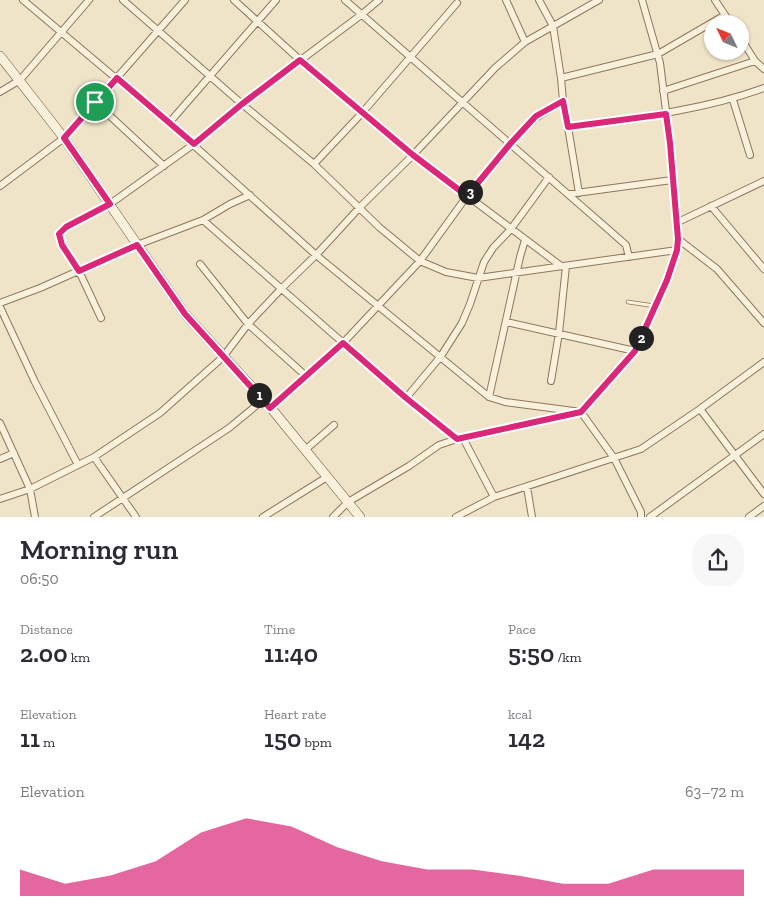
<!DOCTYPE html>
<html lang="en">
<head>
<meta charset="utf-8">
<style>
  :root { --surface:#fff; --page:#f7f7f7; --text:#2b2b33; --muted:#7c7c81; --accent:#db2777 }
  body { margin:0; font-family:"Zilla Slab",serif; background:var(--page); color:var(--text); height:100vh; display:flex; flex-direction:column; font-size:19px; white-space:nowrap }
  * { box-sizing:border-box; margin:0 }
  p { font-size:16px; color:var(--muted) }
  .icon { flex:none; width:28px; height:28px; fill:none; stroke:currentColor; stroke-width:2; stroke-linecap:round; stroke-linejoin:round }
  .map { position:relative; height:517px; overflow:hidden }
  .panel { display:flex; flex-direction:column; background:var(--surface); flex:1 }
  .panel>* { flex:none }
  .needle { width:32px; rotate:313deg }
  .buttons { position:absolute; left:704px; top:15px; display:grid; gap:10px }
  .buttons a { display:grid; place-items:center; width:45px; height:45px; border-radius:50%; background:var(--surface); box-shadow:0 1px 4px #0004; font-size:25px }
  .pin { position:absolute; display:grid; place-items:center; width:42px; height:42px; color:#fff; margin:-21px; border:2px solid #fff; border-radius:50%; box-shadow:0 1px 5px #0007 }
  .km { position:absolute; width:25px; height:25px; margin:-12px; border-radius:50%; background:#222; color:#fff; font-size:14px; line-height:25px; text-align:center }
  .round { display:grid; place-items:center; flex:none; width:52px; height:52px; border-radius:20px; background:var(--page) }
  .head { display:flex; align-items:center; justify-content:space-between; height:85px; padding:0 20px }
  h1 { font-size:28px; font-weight:600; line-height:38px }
  .figures { display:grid; grid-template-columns:repeat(3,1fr); gap:8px; height:85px; padding:5px 20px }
  .figures div { display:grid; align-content:center }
  .figures b { font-size:25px; font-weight:600 }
  .figures small { font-size:14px; font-weight:400 }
  .figures p { font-size:14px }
  .chart { height:140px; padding:10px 20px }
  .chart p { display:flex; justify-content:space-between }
  .chart svg { width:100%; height:90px; margin-top:5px; fill:var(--accent); opacity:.7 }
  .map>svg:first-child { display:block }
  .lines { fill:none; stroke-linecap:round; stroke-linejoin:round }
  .lane-casing { stroke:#8d765c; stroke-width:4.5 }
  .street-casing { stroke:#8d765c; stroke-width:8 }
  .secondary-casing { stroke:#6f573f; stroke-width:10 }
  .lane { stroke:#faf1dc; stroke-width:3 }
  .street { stroke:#faf1dc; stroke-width:6 }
  .secondary { stroke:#faf1dc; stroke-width:9 }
  .route-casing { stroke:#fff; stroke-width:10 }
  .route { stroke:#db2777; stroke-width:6 }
</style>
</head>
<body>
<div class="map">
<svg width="764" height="517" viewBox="0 0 764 517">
  <rect width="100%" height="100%" fill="#f0e4c8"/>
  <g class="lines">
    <defs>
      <path id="lane" d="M628 302 655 306"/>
      <path id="street" d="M23 0 169 123 316 255 489 397 505 402 581 412 614 458 641 512V517
        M123 0 242 104 314 164 379 227 420 261 446 272 478 278 677 250
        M234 0 300 60 413 155 561 266
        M345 0 609 230 626 245 629 257
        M506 0 525 42
        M539 0 553 26 561 78
        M725 15 731 24
        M740 37 755 61 764 69
        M663 91 755 61
        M0 92 20 80 89 0
        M733 100 750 155
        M563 101 568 127C634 118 700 111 764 88
        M95 102 164 166
        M169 123 276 0
        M568 127 579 193
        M314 164 362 113 457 3
        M0 186 64 138 185 0
        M569 194 672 180
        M711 206 764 269
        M203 220 406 398 457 439
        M676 223 764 181
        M678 239 717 269 764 323
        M200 264 248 324 306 376
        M0 303 40 288 137 245 203 220 230 204 250 195
        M0 307 35 382 78 465
        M101 318 79 271 62 245 59 235 66 227 110 204 194 144 242 104 361 15 379 0
        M506 322 635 351
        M551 381 559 333 566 266
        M489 397 520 257 525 240
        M406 398 441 356 462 323 470 304 484 262 493 248 511 229 549 177
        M271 408 343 343 420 261 467 196 510 144 537 117 563 101 561 78 658 54 725 15 715 0
        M700 409 764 494
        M0 423 30 489 35 517
        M463 438 494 497
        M305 450 334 425
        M94 457 136 517
        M0 459 14 453
        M527 487 532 517
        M0 499 30 489 94 457 160 413 223 357 248 324 281 289 316 255 360 207 413 155 495 68 525 42 599 0
        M94 517 229 428 263 400
        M263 517 327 477
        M333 517 348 502 409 466 439 445 457 439 581 412 635 351 667 280 677 250 678 239 670 143 660 63 642 0
        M456 517 494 497 641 449 700 409 764 362
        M650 517 764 434
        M749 517 764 506"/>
      <path id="secondary" d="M0 56 64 138 185 314 271 408 360 517"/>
    </defs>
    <use href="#lane" class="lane-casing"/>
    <use href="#street" class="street-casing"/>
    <use href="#secondary" class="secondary-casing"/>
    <use href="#lane" class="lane"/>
    <use href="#street" class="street"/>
    <use href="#secondary" class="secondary"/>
  </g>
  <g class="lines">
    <defs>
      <path id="route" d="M300 60 413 155 467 196 510 144 536 116 563 101 568 127 666 114 670 143 678 239 677 250 667 280 635 351 581 412 457 439 406 398 343 343 270 408 185 314 137 245 79 271 62 245 59 234 66 227 110 204 64 138 117 78 194 144 242 104Z"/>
    </defs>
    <use href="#route" class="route-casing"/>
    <use href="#route" class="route"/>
  </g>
</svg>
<div class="buttons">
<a><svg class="needle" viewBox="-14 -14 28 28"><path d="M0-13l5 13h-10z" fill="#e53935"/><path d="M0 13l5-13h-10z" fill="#7c7c81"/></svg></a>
</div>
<div class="pin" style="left:95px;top:102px;background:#1e9e55"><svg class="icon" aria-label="arrive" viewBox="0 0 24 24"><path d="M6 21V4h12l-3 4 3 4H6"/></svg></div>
<b class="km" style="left:259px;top:395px">1</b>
<b class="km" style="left:641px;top:338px">2</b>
<b class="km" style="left:470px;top:192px">3</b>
</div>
<section class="panel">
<div class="head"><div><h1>Morning run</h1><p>06:50</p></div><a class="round"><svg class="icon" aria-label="share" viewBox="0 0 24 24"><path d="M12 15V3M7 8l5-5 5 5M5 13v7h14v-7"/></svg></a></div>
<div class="figures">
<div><p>Distance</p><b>2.00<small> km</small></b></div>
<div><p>Time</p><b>11:40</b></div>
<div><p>Pace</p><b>5:50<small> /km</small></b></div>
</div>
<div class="figures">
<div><p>Elevation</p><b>11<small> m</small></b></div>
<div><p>Heart rate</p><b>150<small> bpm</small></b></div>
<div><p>kcal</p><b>142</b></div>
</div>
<div class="chart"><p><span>Elevation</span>63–72 m</p>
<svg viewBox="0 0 160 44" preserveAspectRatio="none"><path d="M0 44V31L10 38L20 34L30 27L40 13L50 6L60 10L70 20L80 27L90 31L100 31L110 34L120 38L130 38L140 31L150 31L160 31V44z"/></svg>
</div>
</section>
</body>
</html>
